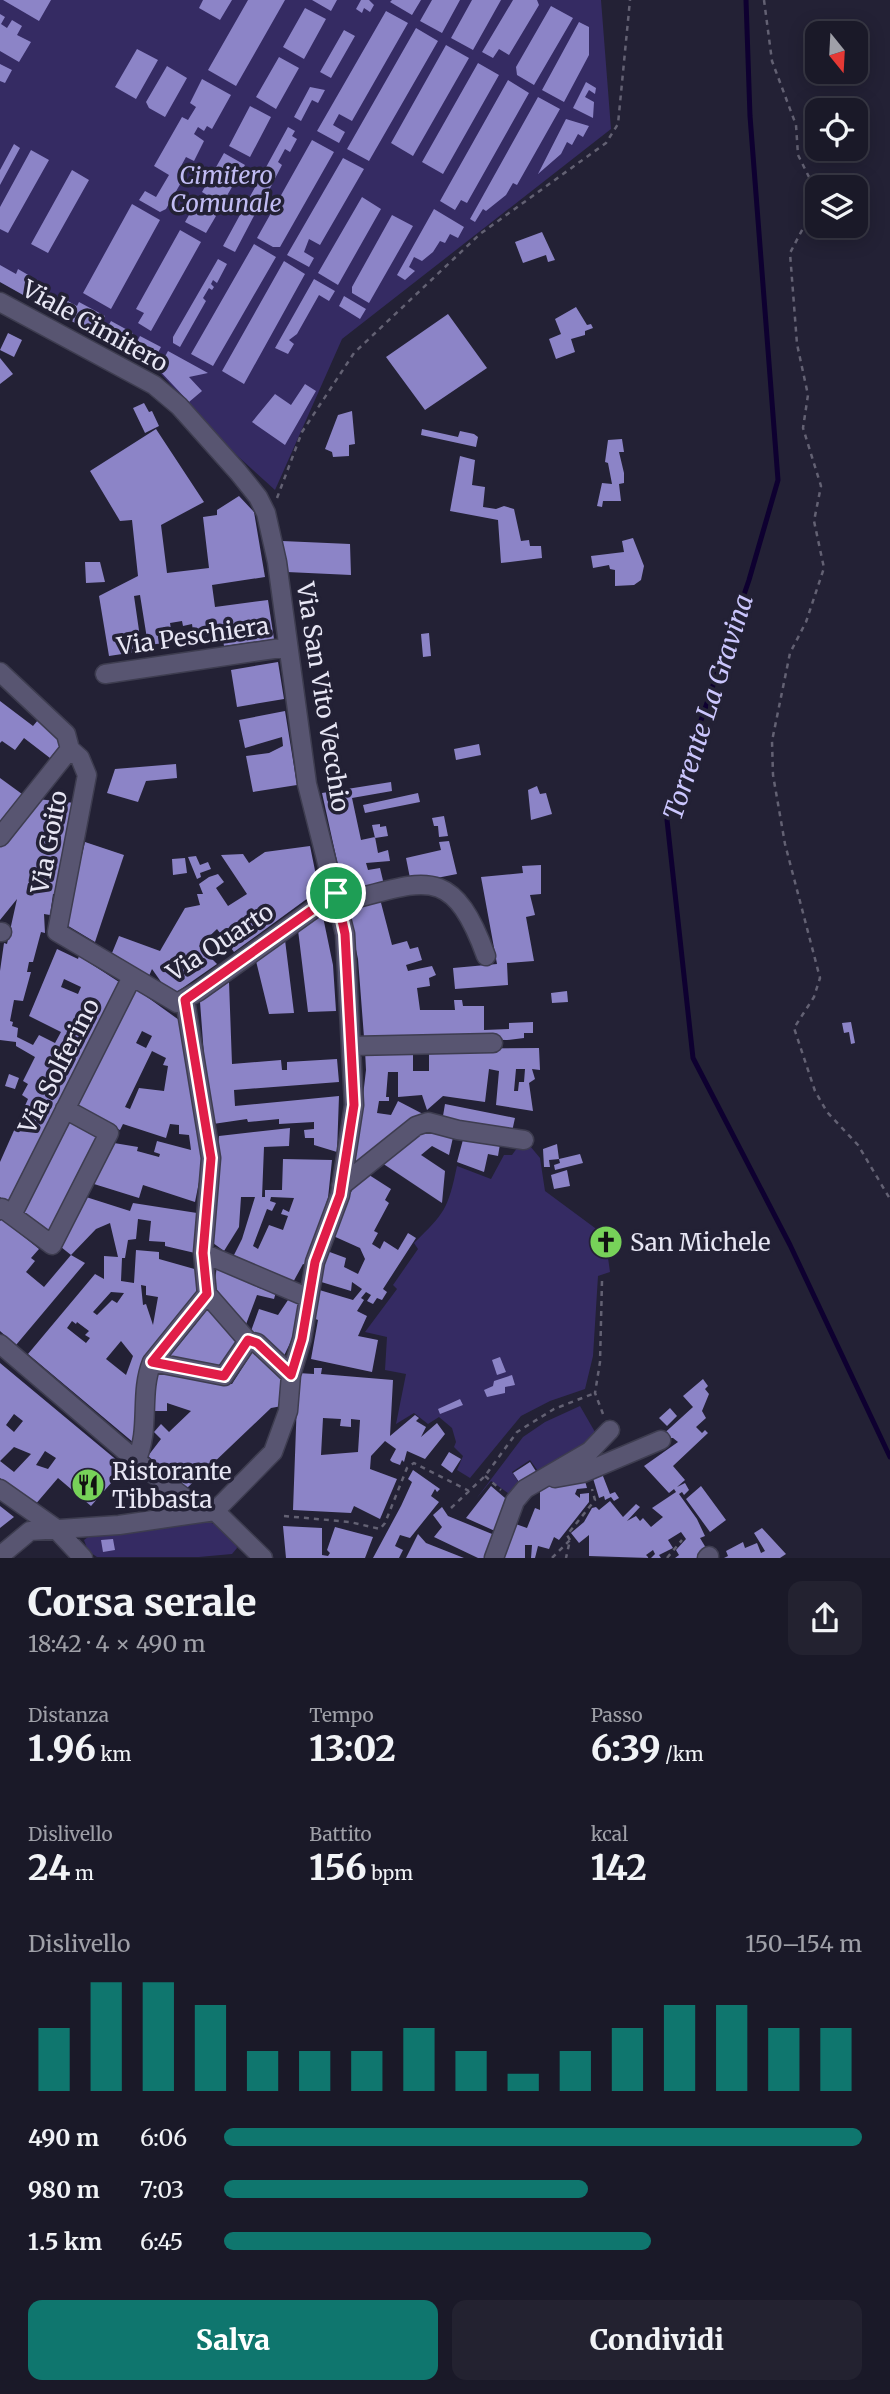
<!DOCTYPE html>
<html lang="it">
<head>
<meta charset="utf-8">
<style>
  :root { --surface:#1a1928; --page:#232230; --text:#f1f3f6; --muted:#9fa0a8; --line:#383845; --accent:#0f766e }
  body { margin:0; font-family:Merriweather,serif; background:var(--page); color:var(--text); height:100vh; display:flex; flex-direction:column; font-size:26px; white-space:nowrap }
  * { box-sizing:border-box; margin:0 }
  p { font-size:23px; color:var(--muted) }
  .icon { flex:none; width:38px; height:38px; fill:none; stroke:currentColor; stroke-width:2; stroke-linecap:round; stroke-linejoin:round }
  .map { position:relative; height:1558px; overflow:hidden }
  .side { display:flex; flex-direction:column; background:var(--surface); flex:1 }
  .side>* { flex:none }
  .needle { width:46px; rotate:162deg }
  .buttons { position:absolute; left:805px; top:21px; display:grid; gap:14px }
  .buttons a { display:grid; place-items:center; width:63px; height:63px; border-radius:14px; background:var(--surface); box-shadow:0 4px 18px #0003,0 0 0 2px var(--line); font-size:35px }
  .pin { position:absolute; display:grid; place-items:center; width:60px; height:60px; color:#fff; margin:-30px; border:4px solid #fff; border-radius:50%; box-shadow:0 2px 7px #0007 }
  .round { display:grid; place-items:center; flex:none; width:74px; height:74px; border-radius:14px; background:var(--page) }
  .head { display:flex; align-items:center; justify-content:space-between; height:119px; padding:0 28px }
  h1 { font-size:38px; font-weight:800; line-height:52px }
  .stats { display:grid; grid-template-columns:repeat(3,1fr); gap:10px; height:119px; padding:7px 28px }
  .stats div { display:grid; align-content:center }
  .stats b { font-size:35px; font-weight:800 }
  .stats small { font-size:19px; font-weight:400 }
  .stats p { font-size:19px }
  .chart { height:196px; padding:14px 28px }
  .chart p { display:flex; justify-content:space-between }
  .chart svg { width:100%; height:126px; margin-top:7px; stroke:var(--accent); stroke-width:6 }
  .primary-button { display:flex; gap:14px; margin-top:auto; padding:14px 28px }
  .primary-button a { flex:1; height:80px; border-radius:14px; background:var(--accent); color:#fff; font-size:28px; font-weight:800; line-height:80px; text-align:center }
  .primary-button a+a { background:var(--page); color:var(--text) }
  ul { padding:0 28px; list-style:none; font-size:23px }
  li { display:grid; grid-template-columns:112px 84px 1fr; align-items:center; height:52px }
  li i { height:18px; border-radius:9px; background:var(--accent) }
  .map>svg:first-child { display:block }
  .green { fill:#352b63 }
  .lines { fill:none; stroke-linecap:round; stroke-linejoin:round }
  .stream { stroke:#0e0030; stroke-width:5 }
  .building { fill:#8c84c7; fill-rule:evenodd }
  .street-casing { stroke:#3e3d50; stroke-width:21 }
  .path { stroke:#636173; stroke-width:2.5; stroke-dasharray:5 5; stroke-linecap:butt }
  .street { stroke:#585571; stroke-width:18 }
  .route-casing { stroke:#fff; stroke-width:14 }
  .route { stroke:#e11d48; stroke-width:9 }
  .labels { text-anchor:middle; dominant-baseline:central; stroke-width:7; stroke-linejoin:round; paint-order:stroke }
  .park-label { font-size:24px; font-style:italic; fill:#c1bcf3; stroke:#232135 }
  .street-label { font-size:24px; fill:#e7e6f4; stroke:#232135 }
  .poi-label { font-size:24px; fill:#e7e6f4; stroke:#232135; text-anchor:start }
  .water-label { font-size:26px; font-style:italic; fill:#cbc6fd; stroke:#232135 }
</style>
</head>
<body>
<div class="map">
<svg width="890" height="1558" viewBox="0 0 890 1558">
  <rect width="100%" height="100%" fill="#232135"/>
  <path class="green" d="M0 0H601L611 129 342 339 275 490 221 441 152 364 0 282Z
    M520 1144 530 1146 540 1158 545 1191 595 1228 599 1242 606 1243 610 1272 598 1276 593 1356 585 1389 550 1401 521 1416 470 1478 457 1470 463 1456 454 1447 456 1442 452 1428 439 1417 428 1424 414 1413 396 1424 406 1374 385 1370 387 1337 365 1332 397 1289 393 1285 418 1249 414 1243C445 1213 448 1209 457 1166L491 1179 504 1155H512Z
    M580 1406 595 1432 594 1437 575 1453 572 1450 538 1471 530 1460 512 1472 521 1486 512 1496 491 1481 476 1499 523 1437 545 1422Z
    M203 1520C218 1525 234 1531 237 1548L232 1554 199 1557H97L88 1551 84 1540 92 1534Z"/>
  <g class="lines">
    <path class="stream" d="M746 0 750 116 778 480 749 580 667 820 693 1058 790 1245 890 1457"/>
  </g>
  <path class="building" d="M3 0H51L39 21Z
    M203 0H232L220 20 199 8Z
    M248 0H285L236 86 208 70Z
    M312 0H337L331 11Z
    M361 0H369L374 5 370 12 364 8 362 13 356 9Z
    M392 0H421L412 15 390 2Z
    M432 0H460L442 33 420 21Z
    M472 0H501L473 50 451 38Z
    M513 0H537L539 5 509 55 499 49 493 58 482 52Z
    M551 6 573 18 534 85 517 75 516 67Z
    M305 8 326 19 304 59 283 47Z
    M386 11 408 23 352 121 339 114 333 125 345 132 339 143 317 131Z
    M0 14 5 17 1 24 7 28 12 20 22 26 17 35 31 42 19 62 0 51Z
    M579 22 589 27V55L564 102 542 90Z
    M416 28 438 41 369 161 347 149Z
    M344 30 355 36 331 78 320 72Z
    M446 45 469 58 413 156 391 143Z
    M137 49 158 60 136 99 115 87Z
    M279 57 299 68 276 109 256 97Z
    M478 63 499 75 443 174 422 162Z
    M0 64 12 70 5 83 0 81Z
    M167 66 187 78 165 117 149 108 146 102Z
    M202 79 231 95 212 129 207 126 204 131 198 127 194 134 204 141 194 161 186 157 180 168 187 172 166 209 160 212 139 200 145 191 156 197 169 175 154 166 182 117 188 120 196 107 190 103Z
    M508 80 529 93 467 203 461 200 455 210 440 201Z
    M586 82 596 88 595 94 589 90 585 97 594 102 593 118 573 108Z
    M310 87 325 90 318 103 312 100 301 121 294 117Z
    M538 97 560 109 517 185 513 183 506 195 486 211 483 209 475 222 470 219Z
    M250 106 271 117 250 157 229 146Z
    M566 119 589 126 583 137 578 134 572 145 567 142 561 154 538 174Z
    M288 127 295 131 292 136 297 139 290 152 285 149 278 162 282 165 265 198 260 195 253 208 257 210 235 252 223 246Z
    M312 140 334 152 280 247H273L257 238Z
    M14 144 20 148 0 185V170Z
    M31 150 49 160 8 233 0 229V207Z
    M224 153 245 165 222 204 202 192Z
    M343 158 364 169 320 245 309 239 304 252 314 258 309 267 287 255Z
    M72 170 89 180 48 253 31 244Z
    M362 197 381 209 338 285 318 273Z
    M197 201 212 210 216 216 206 233 185 222Z
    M132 204 160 220 111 309 83 293Z
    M434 209 464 227 458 238 450 234 445 243 440 241 433 252 422 261 414 257 409 267 415 271 405 280 397 275Z
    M392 215 413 226 369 303 352 293V287Z
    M180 230 201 242 151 331 138 323 144 313 136 309Z
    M542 232 555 260 548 262 546 255 523 263 515 242Z
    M254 244 276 257 213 366 191 354Z
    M218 259 227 264 217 283 213 280 211 284 214 287 212 290 209 288 203 298 206 301 180 347 173 343V337Z
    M284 261 305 274 244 384 222 371Z
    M0 265 16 274 18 269 30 276 27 281 39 288 32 300 0 282Z
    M314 279 335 291 329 301 319 295 297 334 289 340 294 344 288 354 275 348Z
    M47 291 58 297 52 307 42 301Z
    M344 296 366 309 360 319 339 306Z
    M66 300 77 306 79 302 105 316 96 334 58 314Z
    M576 307 587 325 591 324 593 328 585 331V335L571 339 575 352 556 359 549 339 561 334 555 319Z
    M448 314 487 368 425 410 386 357Z
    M111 321 133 333 124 349 102 337Z
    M8 333 22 340 14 357 0 350Z
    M140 336 161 347 152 364 131 353Z
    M168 351 208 373 189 377 202 391 189 402 158 369Z
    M0 358 13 374 0 384Z
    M305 384 316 391 285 445 252 422 275 394 291 405Z
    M144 403 149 412 152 411 159 426 145 433 133 408Z
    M352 411 355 444 349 445V456L333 457 332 452 325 449 338 415Z
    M156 429 204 502 161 525 167 573 209 568 203 517 217 515V510L239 496 254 512 265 577 212 585 215 607 268 600 274 639 224 646 222 634 194 638 192 624 183 626 182 621 170 623 173 642 148 645 140 595 134 596 142 651 109 656 99 596 138 576 132 520 120 521 90 471Z
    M422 429 458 437 460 431 474 434 478 437 476 447 421 435Z
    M622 439 624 452H619L624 473V483L619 484 621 501H603L602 507 597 506 602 483 612 484 608 463 605 462 608 440Z
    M460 456 475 460 472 485 485 487 483 507 496 509 504 506 514 509 521 541 529 540 530 546H541L542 558 501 563 498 520 450 511Z
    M633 538 644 566 641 580 634 585 615 586V570L610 569 609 565 593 568 591 556 624 552 622 541Z
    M282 541 350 544 351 575 287 572Z
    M85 562H100L105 582 86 583Z
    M429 633 431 656 423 657 421 634Z
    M278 662 284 699 237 707 231 670Z
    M0 701 33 726 38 720 64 741 50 758 24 738 15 750 2 741 0 743Z
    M285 711 297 785 253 792 246 756 269 753 283 746 282 737 245 748 239 720Z
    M479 744 481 755 456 760 454 749Z
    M176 764 177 778 146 781 138 802 107 793 115 769Z
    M0 778 22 794 0 823Z
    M391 782 392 791 352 798 361 840 375 837 378 853 388 850 390 861 366 863 368 870 380 868 385 889 345 897 322 793Z
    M537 786 540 794 546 793 552 814 531 820 528 790Z
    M418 793 420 802 365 813 363 805Z
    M37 799 75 803 59 895 53 894 50 915 44 914 45 933 41 932 33 962H29L27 972H31L23 1001 14 1000 10 1021 13 1022 12 1026 18 1028 17 1037 33 1045 39 1035 55 1043 61 1032 29 1016 57 949 78 959 79 956 119 982 9 1204 0 1197V1162L28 1099 22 1095 28 1084 23 1081 35 1057 16 1046V1042L0 1040V971L4 943 7 944 17 899 0 920V846ZM64 979 81 987 78 994 61 987Z
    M444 816 448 836 439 837 438 826H434L432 818Z
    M380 824V827L386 826 388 836 375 838 372 825Z
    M449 841 457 874 411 883 406 858 441 850 439 842Z
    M85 842 124 855 95 942 65 924Z
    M310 846 319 890 234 952 217 929 199 946 217 964 171 996 152 969 149 976 112 953 119 936 160 951 185 908 200 905 197 894H203L199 884 209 877 218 874 224 882 216 888 228 906 247 894 221 855 243 854 249 863 265 852Z
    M196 856 200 865 208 862 211 869 200 873 201 877 197 879 188 857Z
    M185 858 187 873 173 875 172 859Z
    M541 865V894L530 895 535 915 526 917 534 961 507 963 508 985 455 989 453 968 497 964 481 877 523 873 522 866Z
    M380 899 392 945 407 941 410 949 418 947 422 960 406 965 408 971 432 966 436 975 429 978 430 986 417 988 420 1010H455L454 1000H462L463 1006H484V1030L509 1029V1023L533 1022V1033H524V1038L507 1040 364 1037 358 959 347 906Z
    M322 912 333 965 336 1011 308 1012 298 930Z
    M285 940 294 1013 269 1014 256 961Z
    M229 982 232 1064 281 1060 282 1070H287V1062L337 1059 339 1082 234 1090 235 1106 339 1096 337 1152 314 1145V1138H305L304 1130 314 1129V1122L279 1124V1119L248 1122 247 1119 213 1124 208 1108 200 1002Z
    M136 989 179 1020 192 1072 204 1157 195 1202 143 1185 139 1198 94 1184 114 1143 138 1147 137 1151 159 1157 160 1154 154 1152 157 1141 191 1150 189 1135 179 1134V1125L170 1124 166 1138 123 1124 120 1130 76 1108ZM142 1031 152 1036 146 1048 136 1043ZM152 1051 166 1058 163 1065 168 1066 164 1091 139 1088 130 1109 125 1107Z
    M567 991 568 1002 552 1003 551 993Z
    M851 1022 855 1043 851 1044 849 1032 844 1033 842 1023Z
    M539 1048 540 1070 532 1069 535 1079 529 1083 533 1111 496 1105 499 1071 489 1069 485 1102 443 1096 427 1110 422 1095 398 1097V1072H388L386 1097H389V1101H379L377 1113 391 1115 398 1101 423 1114 355 1165 366 1070 365 1050H413V1071H429V1049ZM516 1069H525L524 1082H519L518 1091H514Z
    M9 1074 19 1078 15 1089 5 1086Z
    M445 1104 515 1118 511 1136 442 1122Z
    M69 1122 99 1138 49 1236 21 1215Z
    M423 1126 454 1133 449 1155 432 1146 421 1155 445 1171 442 1203 379 1161Z
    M290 1128 289 1146 264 1147 262 1197H265V1190H282L283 1159 332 1160 328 1198 306 1265 303 1264 291 1286 234 1255 242 1239 255 1197H241L239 1227 224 1251 209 1240 219 1136ZM271 1197 294 1198 289 1212 283 1209 281 1214 288 1216 283 1230 269 1225 258 1249 253 1246 267 1209 272 1211 276 1203 270 1201Z
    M464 1136 500 1144 498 1156 488 1154 484 1172 457 1162Z
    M557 1144 559 1159 549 1160 550 1167H544L543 1149Z
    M580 1154 583 1163 555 1170 554 1165 560 1163 559 1159Z
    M567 1170 570 1186 554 1189 551 1175Z
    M366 1173 391 1189 385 1200 389 1203 374 1231 378 1233 372 1244 380 1249 384 1241 398 1250 408 1233 416 1238 383 1289 387 1292 382 1300 377 1298 373 1304 367 1301 371 1295 366 1292 361 1298 364 1300 357 1311 367 1316 358 1336 378 1340 372 1372 311 1359 318 1320 313 1318 316 1309 311 1308 316 1289 353 1300 362 1289 352 1282 351 1291 318 1281 327 1251 346 1258 344 1267 358 1274 365 1259 360 1248 331 1235 356 1182Z
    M86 1197 130 1211 133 1203 197 1213 195 1253 165 1246V1242L149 1241 151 1221 138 1219 136 1239 128 1240 125 1258H122L121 1281 134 1283 136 1250 159 1252V1259L198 1270 196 1300 141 1366 139 1442 134 1443 28 1354 95 1274 104 1279V1256L118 1257 110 1223 96 1229 71 1255 85 1263 16 1345 0 1331V1221L2 1219 39 1249 31 1258 35 1261 26 1272 44 1287 71 1255 61 1247ZM141 1285 146 1286V1295L158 1297 153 1325 146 1304 143 1305ZM111 1292 124 1293 117 1303 112 1300 97 1315 93 1312ZM72 1321 76 1324 77 1322 89 1331 85 1335 90 1338 86 1343 67 1328ZM121 1341 133 1356 126 1375 106 1359Z
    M217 1266 259 1288 276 1292 274 1299 257 1295 245 1327 214 1287Z
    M290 1297 303 1304 301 1320 282 1360 251 1331 259 1309 278 1315Z
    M209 1307 238 1341 215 1371 167 1360Z
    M255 1348 284 1377 282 1406 271 1408 187 1488 148 1456 161 1439 154 1432 161 1424 169 1432 191 1411 167 1403V1411H155V1369L174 1371 209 1382 232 1384Z
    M500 1357 506 1372 497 1375 492 1360Z
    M0 1363 125 1467 91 1506 58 1478 34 1506 0 1478V1461L14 1472 31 1454 14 1447 0 1461ZM14 1414 23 1421 14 1432 6 1425ZM45 1451 56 1458 48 1469 36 1465Z
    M314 1368H322L321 1374 393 1380 390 1436 415 1415 419 1418 416 1421 426 1427 421 1437 437 1423 445 1434 425 1459 407 1451 404 1462 402 1460 400 1465 392 1462 390 1460 396 1449 385 1441 371 1456 370 1469 397 1479 380 1519 354 1506 351 1513 293 1510 298 1373 314 1374ZM323 1418 341 1419 340 1426 351 1427V1419L360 1420 358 1452 321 1455Z
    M512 1375 515 1385 505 1387V1393L487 1397 484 1390 493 1386 494 1381Z
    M703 1379 708 1386 705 1389 709 1394 702 1411 706 1418 696 1427 702 1433 705 1430 708 1433 673 1466 685 1480 677 1487 685 1483 689 1490 684 1495 682 1492 679 1494 697 1519 705 1536 700 1538 709 1553 699 1558H675L679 1555 676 1550 686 1539 681 1532 668 1540 673 1548 659 1555 661 1558H651L655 1554 653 1550 646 1555 649 1558 589 1556V1535L579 1543 571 1533 584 1522 592 1508 596 1507 599 1510 610 1501 623 1517 636 1504 640 1507 627 1521 636 1516 640 1521 643 1518 651 1527 663 1517 652 1508 676 1492 674 1489 669 1493 644 1466 678 1442 673 1438H659L693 1407 683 1396Z
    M460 1399 463 1405 440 1414 438 1409Z
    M670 1408 677 1416 667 1426 659 1418Z
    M449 1452 461 1459 452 1473 441 1465Z
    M530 1462 537 1473 521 1485 513 1473Z
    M413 1470 440 1489 437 1492 435 1489 431 1496 439 1502 410 1538 400 1535 395 1546 403 1550 399 1558H373L401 1506 412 1482 408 1479Z
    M601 1471 610 1494 615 1492 619 1498 614 1501 611 1497 605 1500 604 1496 599 1498 592 1475Z
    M584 1477 587 1488 577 1489 575 1494 580 1498V1494L589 1493V1502L559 1540 554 1537 549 1549 538 1546 535 1558H531L532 1545H525V1558H497L510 1522 527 1528 535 1508 540 1510V1487Z
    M491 1486 511 1503 495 1531 466 1518Z
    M701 1486 726 1520 710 1532 686 1499Z
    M0 1506 14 1517 0 1528Z
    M442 1507 448 1516 497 1536 487 1558H478L434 1537 442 1527 433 1515Z
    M283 1526 322 1528V1555L328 1556 330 1553 327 1550 335 1527 373 1537 365 1558H286Z
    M762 1528 786 1554 780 1558H724L728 1556 726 1551 743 1542 745 1548 757 1543 761 1553 765 1551 754 1533Z
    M418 1534 426 1543 464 1558H406Z
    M113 1539 115 1550 103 1552 101 1540Z"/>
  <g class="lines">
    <defs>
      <path id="street" d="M0 302 154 385 179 406 238 472 258 497 266 513 277 562 307 784 345 934 354 1105 340 1195 315 1262 302 1339 291 1375 288 1411 273 1452 215 1511 119 1525 30 1531 0 1556
        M0 672 66 734 70 749 80 758 87 775 57 932 177 1003 199 991 336 893
        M105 674 288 647
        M0 837 70 749
        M338 903C422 883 451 859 486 956
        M0 932H2
        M352 1046 493 1043
        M341 1186 416 1126 428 1122 458 1130 524 1140
        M0 1210 2 1208 52 1245 109 1133 65 1109
        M12 1215 132 977
        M203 1253 309 1298
        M207 1294 248 1341 257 1343 291 1375
        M0 1344 139 1463 194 1505 215 1511 263 1558
        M152 1362 224 1376 248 1341
        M136 1461C151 1429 139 1394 152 1362L207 1294 203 1253 211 1158 185 1000
        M555 1478 583 1473 661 1440
        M0 1489 54 1527 83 1558
        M494 1558 515 1501 525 1489 590 1451 610 1430
        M707 1558 709 1556"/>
    </defs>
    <use href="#street" class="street-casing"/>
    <path class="path" d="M764 0 772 61 796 125 798 155 811 181V213L790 253 797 344 808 395 803 428 821 486 814 521 824 568 806 622 790 653 772 741 773 775 785 844 820 978 814 997 794 1028 815 1091 827 1112 858 1145 890 1199
      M277 498 302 432 354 353 480 234 606 143 618 124 630 0
      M602 1281 600 1362 595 1393 603 1414
      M485 1476 501 1490
      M451 1508 485 1476 517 1432 554 1409 595 1393
      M284 1516 350 1522 380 1529 385 1523 407 1468 414 1463 469 1491
      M570 1540 567 1535 595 1500 592 1489
      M552 1558 570 1540 566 1558
      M667 1558 682 1540"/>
    <use href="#street" class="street"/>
  </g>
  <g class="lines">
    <defs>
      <path id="route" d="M336 893 345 934 354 1105 340 1195 315 1262 302 1339 291 1375 257 1343 248 1340 224 1376 152 1362 207 1294 203 1253 211 1158 185 1000Z"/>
    </defs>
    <use href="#route" class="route-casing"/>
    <use href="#route" class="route"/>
  </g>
  <defs>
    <symbol id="church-disc" viewBox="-11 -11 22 22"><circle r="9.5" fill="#77d259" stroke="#232135"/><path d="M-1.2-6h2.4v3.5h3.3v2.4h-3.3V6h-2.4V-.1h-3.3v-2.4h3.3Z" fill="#111"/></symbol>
    <symbol id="restaurant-disc" viewBox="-11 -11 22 22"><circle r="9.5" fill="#77d259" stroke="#232135"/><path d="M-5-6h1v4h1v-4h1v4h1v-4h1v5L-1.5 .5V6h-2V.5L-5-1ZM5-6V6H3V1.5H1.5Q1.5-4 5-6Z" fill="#111"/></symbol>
  </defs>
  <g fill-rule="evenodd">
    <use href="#church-disc" x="587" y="1223" width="38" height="38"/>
    <use href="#restaurant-disc" x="69" y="1466" width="38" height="38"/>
  </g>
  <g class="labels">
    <g class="park-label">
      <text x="226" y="175">Cimitero<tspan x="226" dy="28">Comunale</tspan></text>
    </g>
    <g class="street-label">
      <text transform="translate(95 326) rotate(29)">Viale Cimitero</text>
      <text transform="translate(193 636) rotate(-8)">Via Peschiera</text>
      <text transform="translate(323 697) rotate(81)">Via San Vito Vecchio</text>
      <text transform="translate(49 842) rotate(-79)">Via Goito</text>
      <text transform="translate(220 942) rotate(-33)">Via Quarto</text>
      <text transform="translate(59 1066) rotate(-63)">Via Solferino</text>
    </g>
    <g class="poi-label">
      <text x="630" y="1242">San Michele</text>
      <text x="112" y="1471">Ristorante<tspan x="112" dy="28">Tibbasta</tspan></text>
    </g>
    <g class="water-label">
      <text transform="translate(708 707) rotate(-72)">Torrente La Gravina</text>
    </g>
  </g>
</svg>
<div class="buttons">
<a><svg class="needle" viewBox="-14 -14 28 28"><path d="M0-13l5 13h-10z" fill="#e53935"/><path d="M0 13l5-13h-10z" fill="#9fa0a8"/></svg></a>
<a><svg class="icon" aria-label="locate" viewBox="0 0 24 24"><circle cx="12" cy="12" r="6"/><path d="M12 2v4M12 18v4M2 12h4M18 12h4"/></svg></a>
<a><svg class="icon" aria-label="layers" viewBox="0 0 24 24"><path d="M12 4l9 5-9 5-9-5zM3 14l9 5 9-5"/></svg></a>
</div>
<div class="pin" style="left:336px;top:893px;background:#1e9e55"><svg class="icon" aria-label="arrive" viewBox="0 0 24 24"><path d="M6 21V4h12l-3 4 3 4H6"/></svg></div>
</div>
<section class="side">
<div class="head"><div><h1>Corsa serale</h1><p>18:42 · 4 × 490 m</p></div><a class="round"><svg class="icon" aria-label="share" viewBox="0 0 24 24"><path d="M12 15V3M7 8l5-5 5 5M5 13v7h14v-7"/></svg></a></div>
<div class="stats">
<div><p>Distanza</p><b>1.96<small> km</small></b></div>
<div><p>Tempo</p><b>13:02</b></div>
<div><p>Passo</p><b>6:39<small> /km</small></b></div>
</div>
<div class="stats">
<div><p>Dislivello</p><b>24<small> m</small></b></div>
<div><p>Battito</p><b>156<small> bpm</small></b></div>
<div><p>kcal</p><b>142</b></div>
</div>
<div class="chart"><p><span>Dislivello</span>150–154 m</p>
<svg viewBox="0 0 160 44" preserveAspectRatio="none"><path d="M5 44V22M15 44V6M25 44V6M35 44V14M45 44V30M55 44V30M65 44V30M75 44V22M85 44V30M95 44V38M105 44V30M115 44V22M125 44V14M135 44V14M145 44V22M155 44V22"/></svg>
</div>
<ul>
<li><b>490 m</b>6:06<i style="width:100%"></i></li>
<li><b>980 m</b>7:03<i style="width:57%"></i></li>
<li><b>1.5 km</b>6:45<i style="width:67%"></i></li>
</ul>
<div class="primary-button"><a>Salva</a><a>Condividi</a></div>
</section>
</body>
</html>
